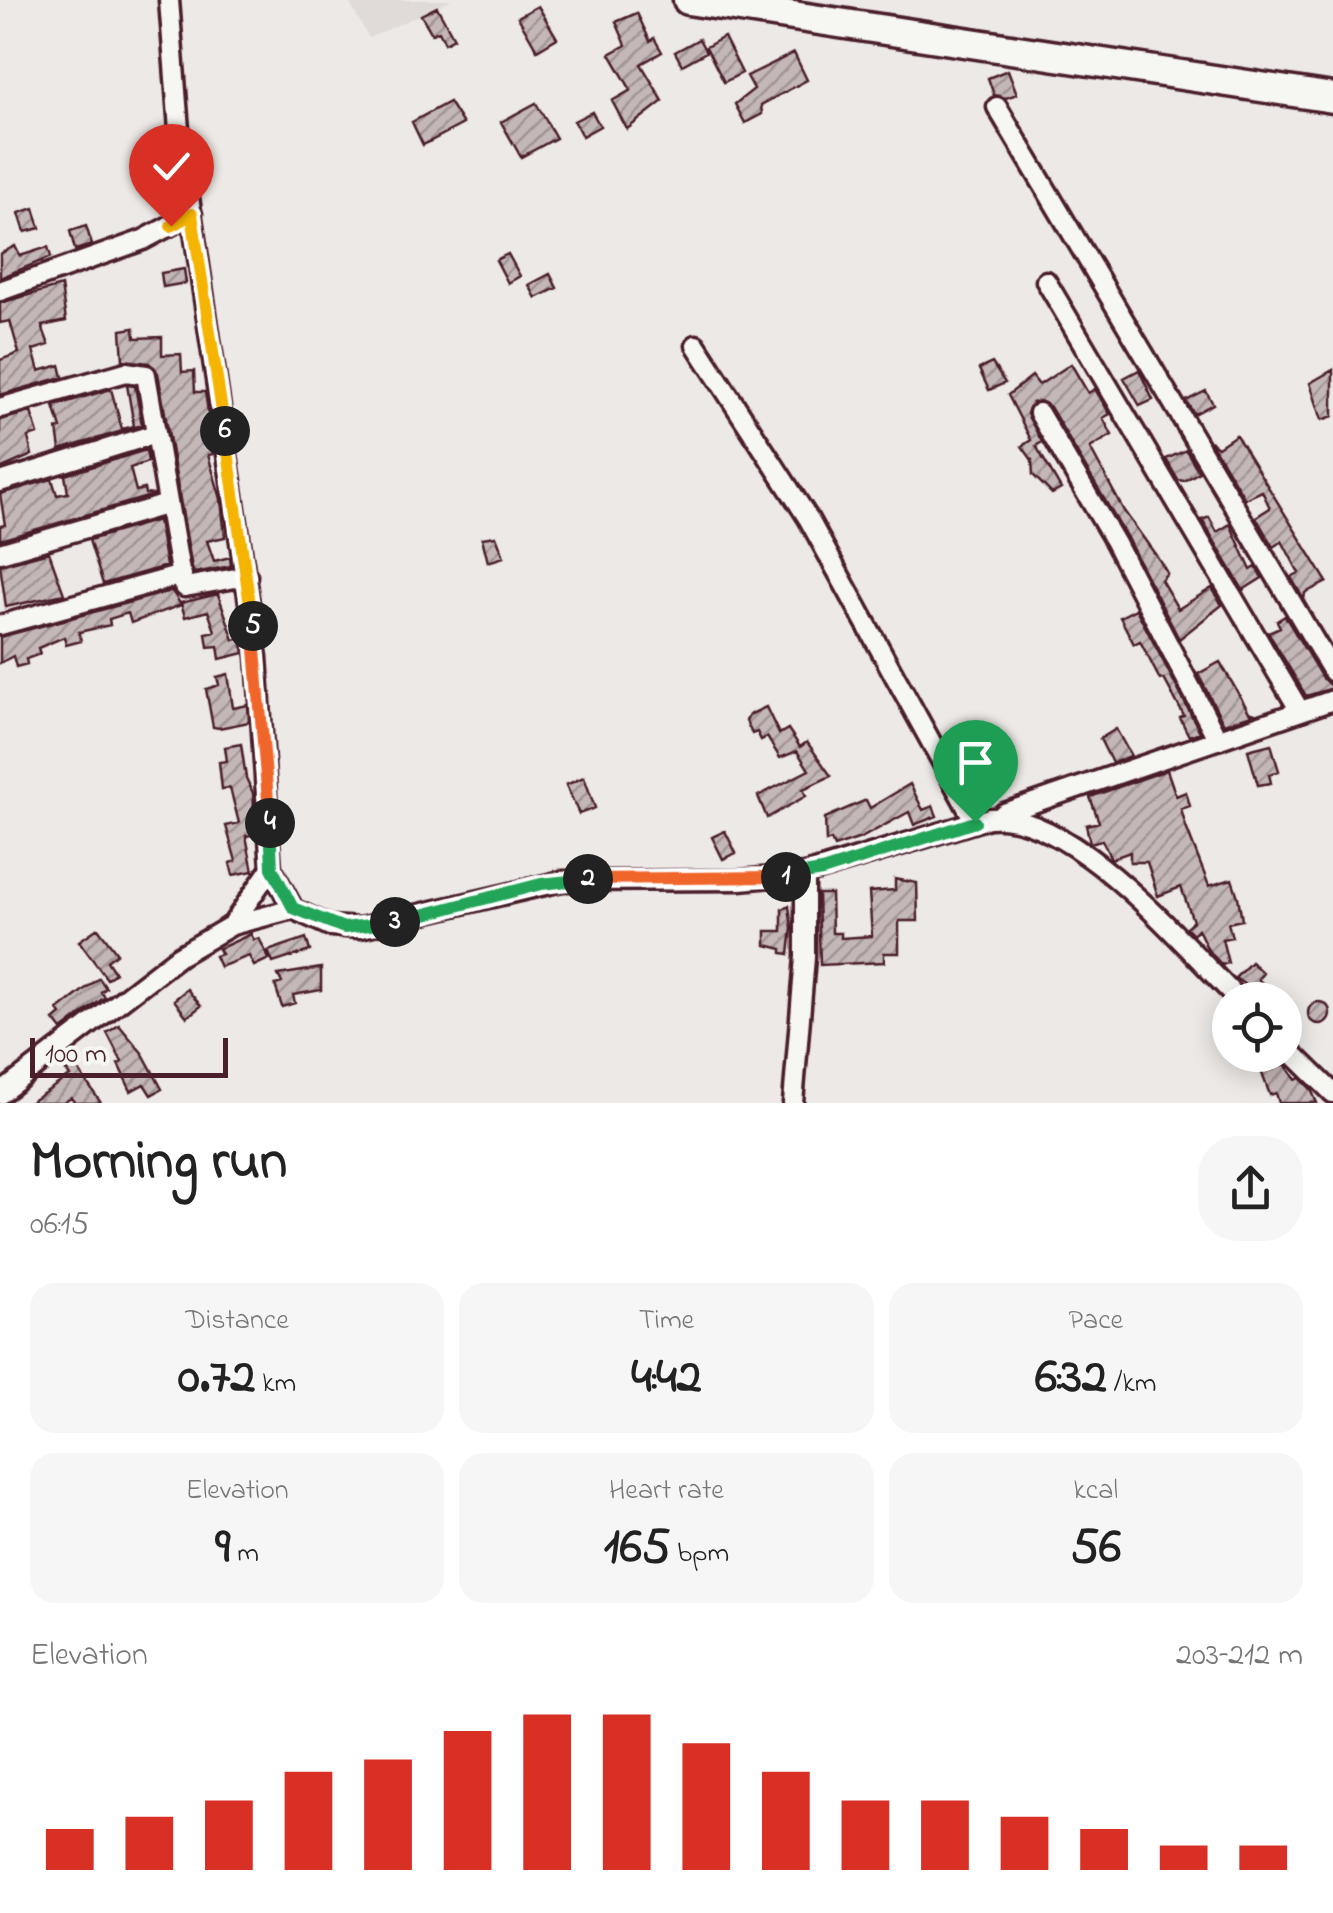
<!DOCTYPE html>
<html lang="en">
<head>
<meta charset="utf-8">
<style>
  :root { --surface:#fff; --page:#f6f6f6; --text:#222; --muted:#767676; --accent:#d93025 }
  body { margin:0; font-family:"Indie Flower",sans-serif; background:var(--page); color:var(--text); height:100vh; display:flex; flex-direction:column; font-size:38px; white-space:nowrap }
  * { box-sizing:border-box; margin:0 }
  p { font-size:32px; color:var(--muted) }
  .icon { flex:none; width:55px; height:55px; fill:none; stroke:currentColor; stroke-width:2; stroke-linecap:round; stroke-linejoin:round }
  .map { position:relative; height:1103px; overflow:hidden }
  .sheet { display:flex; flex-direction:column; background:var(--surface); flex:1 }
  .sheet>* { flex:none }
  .fabs { position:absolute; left:1212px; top:982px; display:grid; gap:20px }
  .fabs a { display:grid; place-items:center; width:90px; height:90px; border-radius:50%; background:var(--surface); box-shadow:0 5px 25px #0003; font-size:50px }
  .scale { position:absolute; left:30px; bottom:25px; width:198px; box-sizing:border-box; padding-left:10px; border:5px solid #4a1f2b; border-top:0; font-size:28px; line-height:35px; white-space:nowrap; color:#4a1f2b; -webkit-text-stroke:8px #f6f6f2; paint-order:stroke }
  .pin { position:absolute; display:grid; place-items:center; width:85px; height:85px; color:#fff; margin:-102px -42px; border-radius:50% 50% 50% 0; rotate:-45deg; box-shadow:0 0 10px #0007 }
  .pin .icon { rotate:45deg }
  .km { position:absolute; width:50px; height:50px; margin:-25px; border-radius:50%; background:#222; color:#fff; font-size:28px; line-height:50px; text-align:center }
  .round { display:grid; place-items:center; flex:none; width:105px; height:105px; border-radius:40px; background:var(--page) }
  .summary { display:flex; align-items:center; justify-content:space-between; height:170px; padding:0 30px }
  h1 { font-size:55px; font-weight:700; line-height:75px }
  .metrics { display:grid; grid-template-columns:repeat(3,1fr); gap:15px; height:170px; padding:10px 30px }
  .metrics div { display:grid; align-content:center; border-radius:25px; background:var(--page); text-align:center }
  .metrics b { font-size:50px; font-weight:700 }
  .metrics small { font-size:28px; font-weight:400 }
  .metrics p { font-size:28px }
  .chart { height:280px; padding:20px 30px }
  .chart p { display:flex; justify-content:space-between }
  .chart svg { width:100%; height:180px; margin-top:10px; stroke:var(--accent); stroke-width:6 }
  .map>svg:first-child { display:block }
  .built { fill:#e0dad8 }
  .building { fill:url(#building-hatch); stroke:#4a1f2b; stroke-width:2.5 }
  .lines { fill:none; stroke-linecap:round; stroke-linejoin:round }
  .minor-casing { stroke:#4a1f2b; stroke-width:25 }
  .highway-casing { stroke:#4a1f2b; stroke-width:35 }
  .minor { stroke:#f6f6f2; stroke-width:18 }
  .highway { stroke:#f6f6f2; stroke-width:28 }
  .split-1-casing { stroke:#fff; stroke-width:20 }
  .split-2-casing { stroke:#fff; stroke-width:20 }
  .split-3-casing { stroke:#fff; stroke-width:20 }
  .split-4-casing { stroke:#fff; stroke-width:20 }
  .split-5-casing { stroke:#fff; stroke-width:20 }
  .split-6-casing { stroke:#fff; stroke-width:20 }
  .split-7-casing { stroke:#fff; stroke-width:20 }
  .split-8-casing { stroke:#fff; stroke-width:20 }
  .split-1 { stroke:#22a559; stroke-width:12 }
  .split-2 { stroke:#f0652b; stroke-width:12 }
  .split-3 { stroke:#22a559; stroke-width:12 }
  .split-4 { stroke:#22a559; stroke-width:12 }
  .split-5 { stroke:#f0652b; stroke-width:12 }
  .split-6 { stroke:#f5b400; stroke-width:12 }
  .split-7 { stroke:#f5b400; stroke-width:12 }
  .split-8 { stroke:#f5b400; stroke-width:12 }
</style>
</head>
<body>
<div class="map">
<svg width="1333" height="1103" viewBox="0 0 1333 1103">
  <defs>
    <pattern id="building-hatch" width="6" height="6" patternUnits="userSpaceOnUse" patternTransform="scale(2.5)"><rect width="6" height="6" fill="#c4b7b7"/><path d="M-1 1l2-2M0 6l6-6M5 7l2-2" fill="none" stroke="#a19495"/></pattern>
  </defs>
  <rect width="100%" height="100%" fill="#ece9e6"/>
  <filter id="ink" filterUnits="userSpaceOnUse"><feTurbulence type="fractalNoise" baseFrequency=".01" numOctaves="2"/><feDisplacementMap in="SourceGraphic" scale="20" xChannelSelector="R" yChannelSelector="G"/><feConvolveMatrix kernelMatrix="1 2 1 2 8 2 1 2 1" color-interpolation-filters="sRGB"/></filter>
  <g filter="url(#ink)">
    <path class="built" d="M348 0H451L369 38Z"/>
    <path class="building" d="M538 6 557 38 537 50 518 17Z
      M437 7 454 38 445 43 439 31 432 34 421 15Z
      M637 13 650 41 654 38 662 52 641 64 663 101 627 129 612 101 631 90 610 54 626 45 616 22Z
      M724 37 742 73 724 82 706 47Z
      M699 39 706 52 682 65 675 52Z
      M794 53 807 80 761 105 762 114 745 123 735 104 754 89 747 76Z
      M1008 70 1017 94 1006 98 994 95 988 78Z
      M449 102 463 124 423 145 412 122Z
      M536 103 556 138 521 157 501 122Z
      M592 112 600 126 582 136 574 121Z
      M34 208 40 228 25 232 19 213Z
      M86 226 92 245 75 250 70 231Z
      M15 246 20 256 48 247 51 257 0 278V254Z
      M508 254 520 276 508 283 496 260Z
      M184 269 186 283 163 287 161 273Z
      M550 274 557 288 536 298 529 285Z
      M61 286 66 321 42 326 49 345 33 350 39 371 60 365 63 377 0 395V360L19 353 10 321 0 323V303Z
      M134 328 135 338 162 337V355L181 354 182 372 194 371 195 392H205L210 425 206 426 213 454 208 455 221 499 225 537 207 541 214 561 230 557 231 566 194 573 192 568 158 373 149 363 123 360 121 330Z
      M992 363 1005 383 989 390 979 369Z
      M1071 364 1088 393 1095 389 1110 414 1103 418 1112 435 1090 448 1124 511 1160 561 1167 573 1161 580 1178 609 1212 588 1222 605 1179 639 1126 536 1050 407 1040 401 1032 403 1027 414 1042 442 1036 446 1061 489 1052 494 1033 475 1032 460 1022 446 1031 440 1008 395 1032 376 1039 385Z
      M1139 370 1153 400 1140 406 1124 378Z
      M1333 370V416L1322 420 1310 383Z
      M127 385 135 386 142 425 60 450 57 429 61 428 54 406 111 389 122 429 134 426Z
      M1206 391 1213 404 1194 414 1186 401Z
      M31 412 38 434 28 437 32 455 0 469V420Z
      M1236 435 1327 582 1305 593 1304 600 1291 577 1299 573 1282 541 1273 547 1256 517 1270 508 1262 491 1245 499 1210 441 1218 447Z
      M146 450 148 462 130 468 136 491 144 489 145 494 154 495 0 540V526L5 525 0 494 52 479 57 495 68 493 65 475Z
      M1186 450 1199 472 1184 481 1178 480 1166 459Z
      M1209 517 1217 532 1230 524 1251 570 1256 567 1262 578 1243 590 1202 520Z
      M158 520 166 566 103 584 89 540Z
      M496 536 504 557 488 562 482 538Z
      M49 552 64 594 6 607 0 565Z
      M172 591 181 605 131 623 128 613 109 619 110 625 79 632 81 641 66 645 64 637 38 648 40 654 26 659 27 664 16 667 13 656 0 663V637Z
      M218 594 234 640 241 638 244 653 220 659 218 646 208 647 206 633 215 631 208 611 185 617 181 603Z
      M1136 609 1200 732 1189 736 1180 718 1184 716 1164 679 1160 680 1140 641 1134 644 1120 617Z
      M1285 616 1322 678 1333 688 1306 696 1268 632 1280 627 1277 621Z
      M1220 662 1249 712 1255 714 1224 724 1198 674Z
      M228 674 233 708 248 705 249 722 219 728 213 727 206 689 219 685 217 677Z
      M766 707 779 734 788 729 800 747 807 742 831 776 803 789 806 796 767 818 758 796 809 770 797 751 780 758 767 737 761 740 757 732 752 734 746 721 749 715Z
      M1116 729 1131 756 1112 763 1100 739Z
      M1000 737 1012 756 1003 762 1006 767 988 777 982 767 976 770 971 761 977 758 974 752Z
      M241 744 246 778 253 793 256 834 246 836 253 871 233 875 230 863 236 861 226 826 239 823 230 788 222 789 219 762 227 761 225 747Z
      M1271 744 1279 771 1269 774 1271 783 1258 785 1248 750Z
      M1167 770 1176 796 1186 792 1190 806 1181 809 1186 827 1209 886 1232 879 1238 897 1242 920 1228 923 1232 937 1222 939 1228 963 1222 965 1208 950 1198 929 1193 934 1186 927 1193 921 1181 887 1158 896 1147 862H1130V852L1111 859 1102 840 1090 843 1086 825 1099 822 1090 797Z
      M584 777 595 808 579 814 566 785Z
      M910 784 923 810 933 806 937 816 914 825 909 812 861 838 834 847 831 840 826 842 825 818 866 800 870 808Z
      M725 831 736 853 723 859 712 837Z
      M895 879 917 883 918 921H899V953H884V962L820 965 818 894H831L832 933H841V938L872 936 869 892 895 890Z
      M789 906 792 928 789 954 782 953V949L766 945V931H782V909Z
      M98 928 117 953 107 961 115 973 107 979 79 941Z
      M251 934 254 940 259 938 269 959 254 966 249 956 220 967 215 956 221 954 218 949Z
      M306 938 310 951 273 963 268 951Z
      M1251 962 1263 973 1258 979 1265 986 1257 993 1235 978Z
      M321 968V990L293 995 295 1003 282 1007 275 985 282 983 278 975Z
      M99 978 106 988 101 992 105 997 62 1030 54 1020 61 1014 58 1010Z
      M187 989 201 1006 187 1017 174 1000Z
      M1308 1013a11 11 0 1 1 22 0a11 11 0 1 1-22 0Z
      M119 1025 143 1054 162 1089 151 1095 144 1084 131 1091 118 1064 122 1062 107 1033Z
      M70 1058 101 1103H75L71 1098 63 1103H29L70 1076 61 1064Z
      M1285 1064 1296 1080 1300 1078 1311 1089 1317 1103H1279L1276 1093 1270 1095 1260 1068 1269 1065 1272 1070Z"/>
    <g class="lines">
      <defs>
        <path id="minor" d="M169 0 179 130 257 657 271 868 293 909 330 926 360 928 562 881 740 880 805 874 989 818C1071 810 1182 944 1239 1000
          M997 107 1333 672
          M1046 281 1300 711
          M0 291 143 240 192 214
          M696 345 808 518 975 822
          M0 408 126 372 146 375 182 583 185 587 247 576
          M1039 413 1115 542 1218 740
          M0 482 155 434
          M0 553 168 504
          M0 625 182 575
          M1004 813 1333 700
          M232 925 293 909
          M1285 1046 1333 1093
          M0 1094 179 956 232 925 271 868
          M793 1103 805 957V874"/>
        <path id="highway" d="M688 0 1333 98"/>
      </defs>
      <use href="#minor" class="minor-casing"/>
      <use href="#highway" class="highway-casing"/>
      <use href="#minor" class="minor"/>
      <use href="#highway" class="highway"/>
    </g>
  </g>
  <g class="lines" filter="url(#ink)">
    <defs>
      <path id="split-1" d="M786 877 822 871 975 822"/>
      <path id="split-2" d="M588 879 786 877"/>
      <path id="split-3" d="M395 922 541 884 588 879"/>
      <path id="split-4" d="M270 823 272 868 293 908 344 928 395 922"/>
      <path id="split-5" d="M253 626 270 823"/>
      <path id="split-6" d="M225 431 253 626"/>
      <path id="split-7" d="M195 235 225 431"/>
      <path id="split-8" d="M171 226 192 214 195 235"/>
    </defs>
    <use href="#split-1" class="split-1-casing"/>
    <use href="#split-2" class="split-2-casing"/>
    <use href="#split-3" class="split-3-casing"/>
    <use href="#split-4" class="split-4-casing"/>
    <use href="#split-5" class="split-5-casing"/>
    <use href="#split-6" class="split-6-casing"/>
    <use href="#split-7" class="split-7-casing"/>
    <use href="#split-8" class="split-8-casing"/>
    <use href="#split-1" class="split-1"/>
    <use href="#split-2" class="split-2"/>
    <use href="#split-3" class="split-3"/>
    <use href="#split-4" class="split-4"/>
    <use href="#split-5" class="split-5"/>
    <use href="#split-6" class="split-6"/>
    <use href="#split-7" class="split-7"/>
    <use href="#split-8" class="split-8"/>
  </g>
</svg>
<div class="fabs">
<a><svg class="icon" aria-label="locate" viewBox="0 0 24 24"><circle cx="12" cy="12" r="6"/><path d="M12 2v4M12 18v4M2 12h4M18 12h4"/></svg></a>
</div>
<div class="scale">100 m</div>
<div class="pin" style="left:975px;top:822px;background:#1e9e55"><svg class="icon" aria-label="arrive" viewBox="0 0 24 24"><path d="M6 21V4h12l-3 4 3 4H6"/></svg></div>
<div class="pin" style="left:171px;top:226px;background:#d93025"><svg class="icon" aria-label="check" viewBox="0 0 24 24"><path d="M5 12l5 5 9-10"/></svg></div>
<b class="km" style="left:786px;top:877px">1</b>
<b class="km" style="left:588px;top:879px">2</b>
<b class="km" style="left:395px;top:922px">3</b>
<b class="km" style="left:270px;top:823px">4</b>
<b class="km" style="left:253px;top:626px">5</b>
<b class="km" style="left:225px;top:431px">6</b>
</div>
<section class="sheet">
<div class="summary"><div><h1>Morning run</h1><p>06:15</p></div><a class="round"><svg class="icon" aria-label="share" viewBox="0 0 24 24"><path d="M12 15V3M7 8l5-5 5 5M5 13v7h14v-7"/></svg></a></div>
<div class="metrics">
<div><p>Distance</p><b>0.72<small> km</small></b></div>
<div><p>Time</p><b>4:42</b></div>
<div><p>Pace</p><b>6:32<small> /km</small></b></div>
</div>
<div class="metrics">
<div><p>Elevation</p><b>9<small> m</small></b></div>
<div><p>Heart rate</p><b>165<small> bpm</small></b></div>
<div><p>kcal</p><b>56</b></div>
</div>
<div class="chart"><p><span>Elevation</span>203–212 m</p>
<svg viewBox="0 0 160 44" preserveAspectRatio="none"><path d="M5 44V34M15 44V31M25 44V27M35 44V20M45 44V17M55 44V10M65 44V6M75 44V6M85 44V13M95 44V20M105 44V27M115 44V27M125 44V31M135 44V34M145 44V38M155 44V38"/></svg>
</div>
</section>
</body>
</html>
